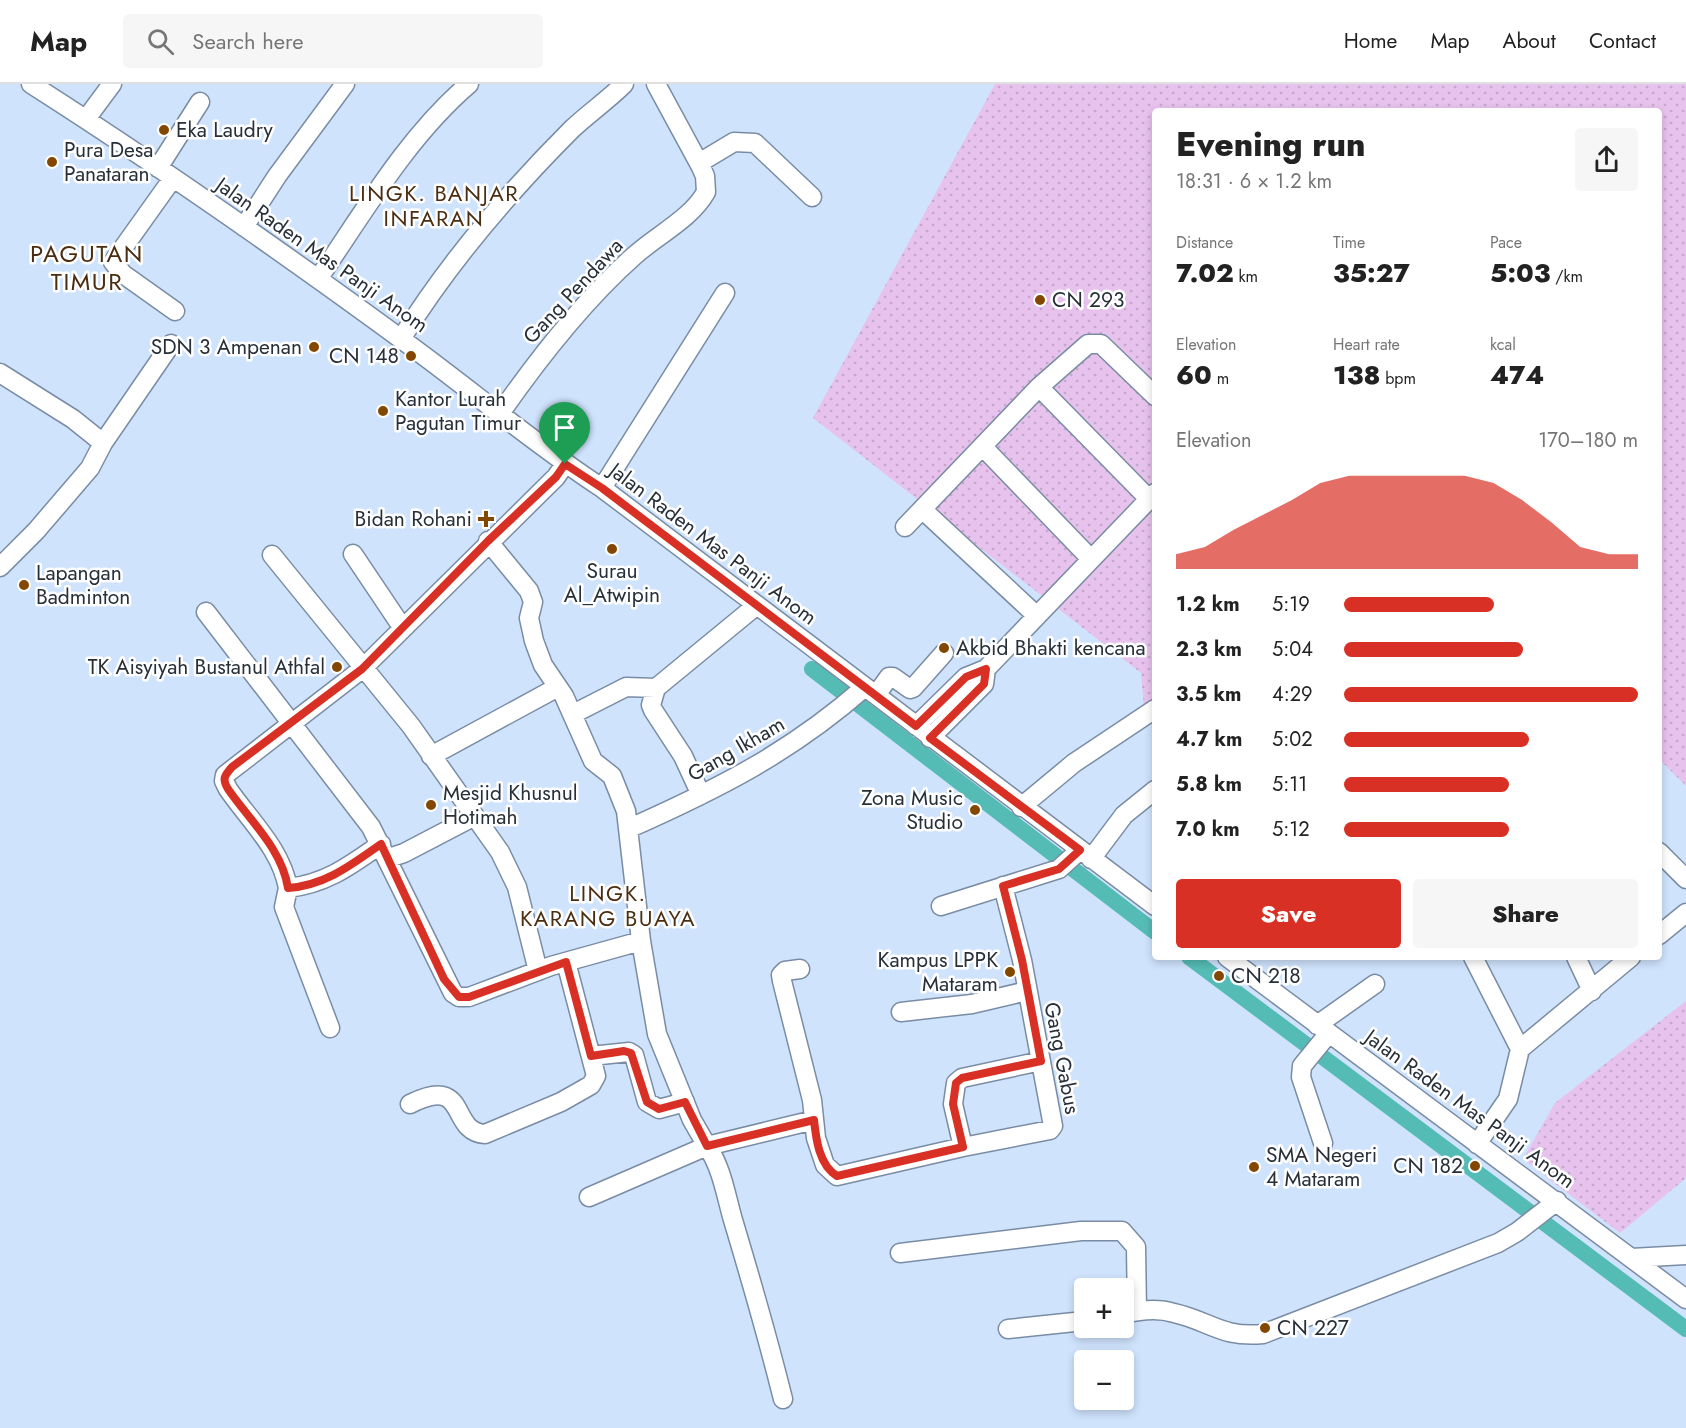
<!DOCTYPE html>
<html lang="en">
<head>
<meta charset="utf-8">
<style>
  :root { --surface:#fff; --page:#f6f6f6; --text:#222; --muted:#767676; --line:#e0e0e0; --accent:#d93025 }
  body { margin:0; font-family:Jost,sans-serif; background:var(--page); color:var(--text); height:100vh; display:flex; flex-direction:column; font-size:22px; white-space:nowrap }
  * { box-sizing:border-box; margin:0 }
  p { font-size:20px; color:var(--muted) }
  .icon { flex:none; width:33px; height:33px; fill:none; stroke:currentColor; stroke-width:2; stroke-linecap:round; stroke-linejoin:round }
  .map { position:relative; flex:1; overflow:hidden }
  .panel { position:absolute; left:1152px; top:24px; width:510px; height:852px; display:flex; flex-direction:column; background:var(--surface); border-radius:6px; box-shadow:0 3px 9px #0003 }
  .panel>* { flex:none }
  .controls { position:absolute; left:1074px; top:1194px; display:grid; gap:12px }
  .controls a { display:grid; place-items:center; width:60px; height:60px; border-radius:6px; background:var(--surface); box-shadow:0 3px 9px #0003; font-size:30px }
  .pin { position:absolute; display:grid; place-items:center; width:51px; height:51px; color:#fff; margin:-62px -26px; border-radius:50% 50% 50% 0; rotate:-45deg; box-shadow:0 0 6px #0007 }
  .pin .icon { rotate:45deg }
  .round { display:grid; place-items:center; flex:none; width:63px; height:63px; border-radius:6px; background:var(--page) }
  .headline { display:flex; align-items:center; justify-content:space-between; height:102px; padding:0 24px }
  h1 { font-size:33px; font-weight:800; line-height:45px }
  .metrics { display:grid; grid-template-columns:repeat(3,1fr); gap:9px; height:102px; padding:6px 24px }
  .metrics div { display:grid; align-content:center }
  .metrics b { font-size:26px; font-weight:800 }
  .metrics small { font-size:16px; font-weight:400 }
  .metrics p { font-size:16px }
  .chart { height:168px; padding:12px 24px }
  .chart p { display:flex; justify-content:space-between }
  .chart svg { width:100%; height:108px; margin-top:6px; fill:var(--accent); opacity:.7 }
  .button { display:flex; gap:12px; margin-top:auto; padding:12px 24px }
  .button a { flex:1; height:69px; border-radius:6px; background:var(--accent); color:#fff; font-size:24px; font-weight:800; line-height:69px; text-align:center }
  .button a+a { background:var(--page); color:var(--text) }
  ul { padding:0 24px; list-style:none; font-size:20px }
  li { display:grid; grid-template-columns:96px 72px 1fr; align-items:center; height:45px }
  li i { height:15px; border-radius:8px; background:var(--accent) }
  header { display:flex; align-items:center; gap:36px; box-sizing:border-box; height:84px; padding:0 30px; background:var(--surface); border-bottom:2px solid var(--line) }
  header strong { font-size:28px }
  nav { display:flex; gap:33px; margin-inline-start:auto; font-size:21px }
  .search { width:420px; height:54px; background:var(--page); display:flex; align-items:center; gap:15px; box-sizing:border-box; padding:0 21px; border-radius:6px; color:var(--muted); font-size:22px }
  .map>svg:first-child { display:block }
  .grass { fill:url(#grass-dots) }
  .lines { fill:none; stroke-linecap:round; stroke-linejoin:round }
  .canal { stroke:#54bcb4; stroke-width:16 }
  .minor-casing { stroke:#7a8ca4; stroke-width:21 }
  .minor { stroke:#fff; stroke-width:18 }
  .route-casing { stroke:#fff; stroke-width:12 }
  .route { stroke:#d93025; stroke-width:8 }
  .poi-dot { fill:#824700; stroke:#fff; stroke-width:2 }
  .labels { text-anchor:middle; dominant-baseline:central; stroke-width:5; stroke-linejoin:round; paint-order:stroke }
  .poi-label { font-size:21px; fill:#272f39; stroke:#fff; text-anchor:start }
  .street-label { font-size:21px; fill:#272f39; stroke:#fff }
  .neighbourhood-label { font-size:22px; letter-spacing:1.5px; fill:#4b2d11; stroke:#fff }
  .quarter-label { font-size:24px; letter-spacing:1.5px; fill:#4b2d11; stroke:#fff }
</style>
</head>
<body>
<header>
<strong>Map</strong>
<div class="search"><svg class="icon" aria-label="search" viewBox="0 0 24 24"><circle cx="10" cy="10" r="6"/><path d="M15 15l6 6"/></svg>Search here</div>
<nav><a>Home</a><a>Map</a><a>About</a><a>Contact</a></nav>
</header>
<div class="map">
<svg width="1686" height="1344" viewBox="0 0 1686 1344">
  <defs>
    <pattern id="grass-dots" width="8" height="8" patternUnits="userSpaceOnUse" patternTransform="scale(1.5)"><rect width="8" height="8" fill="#e7c2ed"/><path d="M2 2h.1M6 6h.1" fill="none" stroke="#c6a7cc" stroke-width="1.8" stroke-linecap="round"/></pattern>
  </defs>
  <rect width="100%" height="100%" fill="#cfe3fd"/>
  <path class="grass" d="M995 0H1686V702L1659 675V27H1155V629L1145 635 1141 589 813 334Z
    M1686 917V1094L1620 1149 1523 1075 1555 1019Z"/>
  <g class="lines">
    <path class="canal" d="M812 585 1155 848
      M1189 873 1686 1245"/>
    <defs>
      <path id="minor" d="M31 0C161 83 288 172 412 263 476 310 536 361 602 404L1155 822
        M86 35 112 0
        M699 79 734 58 755 59 812 113
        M158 84 200 18
        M173 94 113 178 123 190 175 227
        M244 143 277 92 345 0
        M318 195C364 128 407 53 469 0
        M401 255C449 178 508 109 572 45 589 29 608 16 624 0
        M0 289 73 335 103 359
        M1039 303 1149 415
        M499 331C538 275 582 218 634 172 657 151 691 135 706 108L705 92 701 83 656 0
        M983 363 1090 474
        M602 404 725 209
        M923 426 1037 532
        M905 443 1039 303 1088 260H1101L1155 312
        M488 457 529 507 533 518 529 534 534 557 543 581 564 612 593 677 612 692 626 727 641 857 657 950 692 1036 707 1062 589 1113
        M353 470 402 543
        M272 471 411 642 500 768 517 803 538 887
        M0 483 36 447 90 384 103 359 171 260
        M206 528 371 743 453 909 459 913H469L551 882 641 857
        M656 604 757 521
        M656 604 651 621 653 626 683 672 701 711
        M876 611 889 593H893L910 605 913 604 944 569
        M573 630 626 603 656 604
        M916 642 966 593 986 585 1155 409
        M930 654 984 600 986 585
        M431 672 558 603
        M1021 723 1074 679 1155 625
        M630 744C720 704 791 668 865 603
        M381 760C351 781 326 800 288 804 281 765 250 737 228 705L224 697 225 691 362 585 556 393 565 380
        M1659 768 1686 795
        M389 774 404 769 473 733
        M1091 775 1124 731 1155 706
        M288 804 284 823 330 944
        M941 822 1059 785 1080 766
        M1659 851 1686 829
        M1227 873 1686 1215
        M1473 873 1520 965 1508 1015 1477 1060
        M1576 873 1592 907
        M800 885 785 887 781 891 782 897 812 1016 816 1054 825 1081 837 1092 963 1063 1050 1046 1053 1042 1022 876 1003 802
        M901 928 972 920 1027 907
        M1317 941 1375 900
        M1520 965 1631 873
        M591 972 629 968 634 971 647 1018 659 1025 685 1018
        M410 1020C470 990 448 1048 485 1050L561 1018 591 1001 596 992 566 878
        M1323 1059 1301 993 1302 982 1329 949
        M963 1063 953 1020 956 999 962 994 1041 977
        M900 1169 1081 1147H1122L1136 1163 1137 1227
        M1631 1174 1686 1171
        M1124 1230C1140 1226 1158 1224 1174 1229 1210 1237 1221 1254 1263 1250L1498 1159 1517 1148 1557 1117
        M1008 1245 1084 1237
        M783 1315C768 1255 751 1196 733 1136 726 1112 722 1084 707 1062L814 1036"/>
    </defs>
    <use href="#minor" class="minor-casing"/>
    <use href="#minor" class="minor"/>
  </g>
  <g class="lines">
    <defs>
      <path id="route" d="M565 380 602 404 916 642 966 593 986 585 984 600 930 654 1080 766 1059 785 1003 802 1022 876 1041 977 962 994 956 999 953 1020 963 1063 837 1092C819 1081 816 1055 814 1036L707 1062 685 1018 659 1025 647 1018 631 969 624 967 591 972 566 878 469 913H459L444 895 381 760C351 781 326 801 288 804 282 765 250 737 228 705 222 695 224 692 232 683L362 585 488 457 556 393Z"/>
    </defs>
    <use href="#route" class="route-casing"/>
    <use href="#route" class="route"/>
  </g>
  <g class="poi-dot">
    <circle cx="164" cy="46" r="6"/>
    <circle cx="52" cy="78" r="6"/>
    <circle cx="1040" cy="216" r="6"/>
    <circle cx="314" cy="263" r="6"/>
    <circle cx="411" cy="272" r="6"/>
    <circle cx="383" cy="327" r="6"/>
    <path d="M483 426h6v6h6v6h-6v6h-6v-6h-6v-6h6z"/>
    <circle cx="612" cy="465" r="6"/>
    <circle cx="24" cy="501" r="6"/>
    <circle cx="944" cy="564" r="6"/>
    <circle cx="337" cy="583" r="6"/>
    <circle cx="431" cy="721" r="6"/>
    <circle cx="975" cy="726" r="6"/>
    <circle cx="1010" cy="888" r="6"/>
    <circle cx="1219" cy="892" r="6"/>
    <circle cx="1475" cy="1082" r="6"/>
    <circle cx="1254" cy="1083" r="6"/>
    <circle cx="1265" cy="1244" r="6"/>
  </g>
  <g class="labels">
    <g class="poi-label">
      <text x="176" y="46">Eka Laudry</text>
      <text x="64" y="66">Pura Desa<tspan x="64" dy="24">Panataran</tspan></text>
      <text x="1052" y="216">CN 293</text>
      <text x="302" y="263" text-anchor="end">SDN 3 Ampenan</text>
      <text x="399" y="272" text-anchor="end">CN 148</text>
      <text x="395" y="315">Kantor Lurah<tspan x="395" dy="24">Pagutan Timur</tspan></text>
      <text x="472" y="435" text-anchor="end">Bidan Rohani</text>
      <text x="612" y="487" text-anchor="middle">Surau<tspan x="612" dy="24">Al_Atwipin</tspan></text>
      <text x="36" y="489">Lapangan<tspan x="36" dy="24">Badminton</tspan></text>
      <text x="956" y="564">Akbid Bhakti kencana</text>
      <text x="325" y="583" text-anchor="end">TK Aisyiyah Bustanul Athfal</text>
      <text x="443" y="709">Mesjid Khusnul<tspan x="443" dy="24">Hotimah</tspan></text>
      <text x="963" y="714" text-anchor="end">Zona Music<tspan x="963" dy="24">Studio</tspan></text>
      <text x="998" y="876" text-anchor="end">Kampus LPPK<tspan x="998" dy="24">Mataram</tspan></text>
      <text x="1231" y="892">CN 218</text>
      <text x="1266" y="1071">SMA Negeri<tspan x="1266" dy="24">4 Mataram</tspan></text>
      <text x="1463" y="1082" text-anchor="end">CN 182</text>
      <text x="1277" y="1244">CN 227</text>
    </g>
    <g class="street-label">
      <text transform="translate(322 171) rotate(35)">Jalan Raden Mas Panji Anom</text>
      <text transform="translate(573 207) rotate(-47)">Gang Pendawa</text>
      <text transform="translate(713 460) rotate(37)">Jalan Raden Mas Panji Anom</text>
      <text transform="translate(736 665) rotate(-30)">Gang Ikham</text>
      <text transform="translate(1062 974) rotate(79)">Gang Gabus</text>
      <text transform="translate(1470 1025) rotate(36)">Jalan Raden Mas Panji Anom</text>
    </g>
    <g class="neighbourhood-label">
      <text x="434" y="109">LINGK. BANJAR<tspan x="434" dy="25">INFARAN</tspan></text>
      <text x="608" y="809">LINGK.<tspan x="608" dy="25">KARANG BUAYA</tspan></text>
    </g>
    <g class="quarter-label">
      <text x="87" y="169">PAGUTAN<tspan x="87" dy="28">TIMUR</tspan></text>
    </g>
  </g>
</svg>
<div class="controls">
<a>+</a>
<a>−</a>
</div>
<div class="pin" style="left:565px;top:380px;background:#1e9e55"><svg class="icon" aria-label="arrive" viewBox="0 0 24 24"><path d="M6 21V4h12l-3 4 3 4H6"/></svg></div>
<section class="panel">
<div class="headline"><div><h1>Evening run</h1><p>18:31 · 6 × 1.2 km</p></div><a class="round"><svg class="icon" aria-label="share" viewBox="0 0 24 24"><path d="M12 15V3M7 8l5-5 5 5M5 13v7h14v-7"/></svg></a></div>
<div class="metrics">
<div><p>Distance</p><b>7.02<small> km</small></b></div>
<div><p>Time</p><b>35:27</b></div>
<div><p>Pace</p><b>5:03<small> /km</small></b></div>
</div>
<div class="metrics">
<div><p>Elevation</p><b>60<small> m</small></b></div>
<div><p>Heart rate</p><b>138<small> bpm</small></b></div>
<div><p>kcal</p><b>474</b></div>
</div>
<div class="chart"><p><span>Elevation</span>170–180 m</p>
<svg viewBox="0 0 160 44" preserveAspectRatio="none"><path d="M0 44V38L10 35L20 28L30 22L40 16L50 9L60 6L70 6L80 6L90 6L100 6L110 9L120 16L130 25L140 35L150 38L160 38V44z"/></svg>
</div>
<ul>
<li><b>1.2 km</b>5:19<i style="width:51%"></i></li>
<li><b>2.3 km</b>5:04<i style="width:61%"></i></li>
<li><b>3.5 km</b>4:29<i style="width:100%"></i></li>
<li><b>4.7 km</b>5:02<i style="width:63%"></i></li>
<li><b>5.8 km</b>5:11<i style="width:56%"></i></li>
<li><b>7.0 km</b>5:12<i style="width:56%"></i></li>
</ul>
<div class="button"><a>Save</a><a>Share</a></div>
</section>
</div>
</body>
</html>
